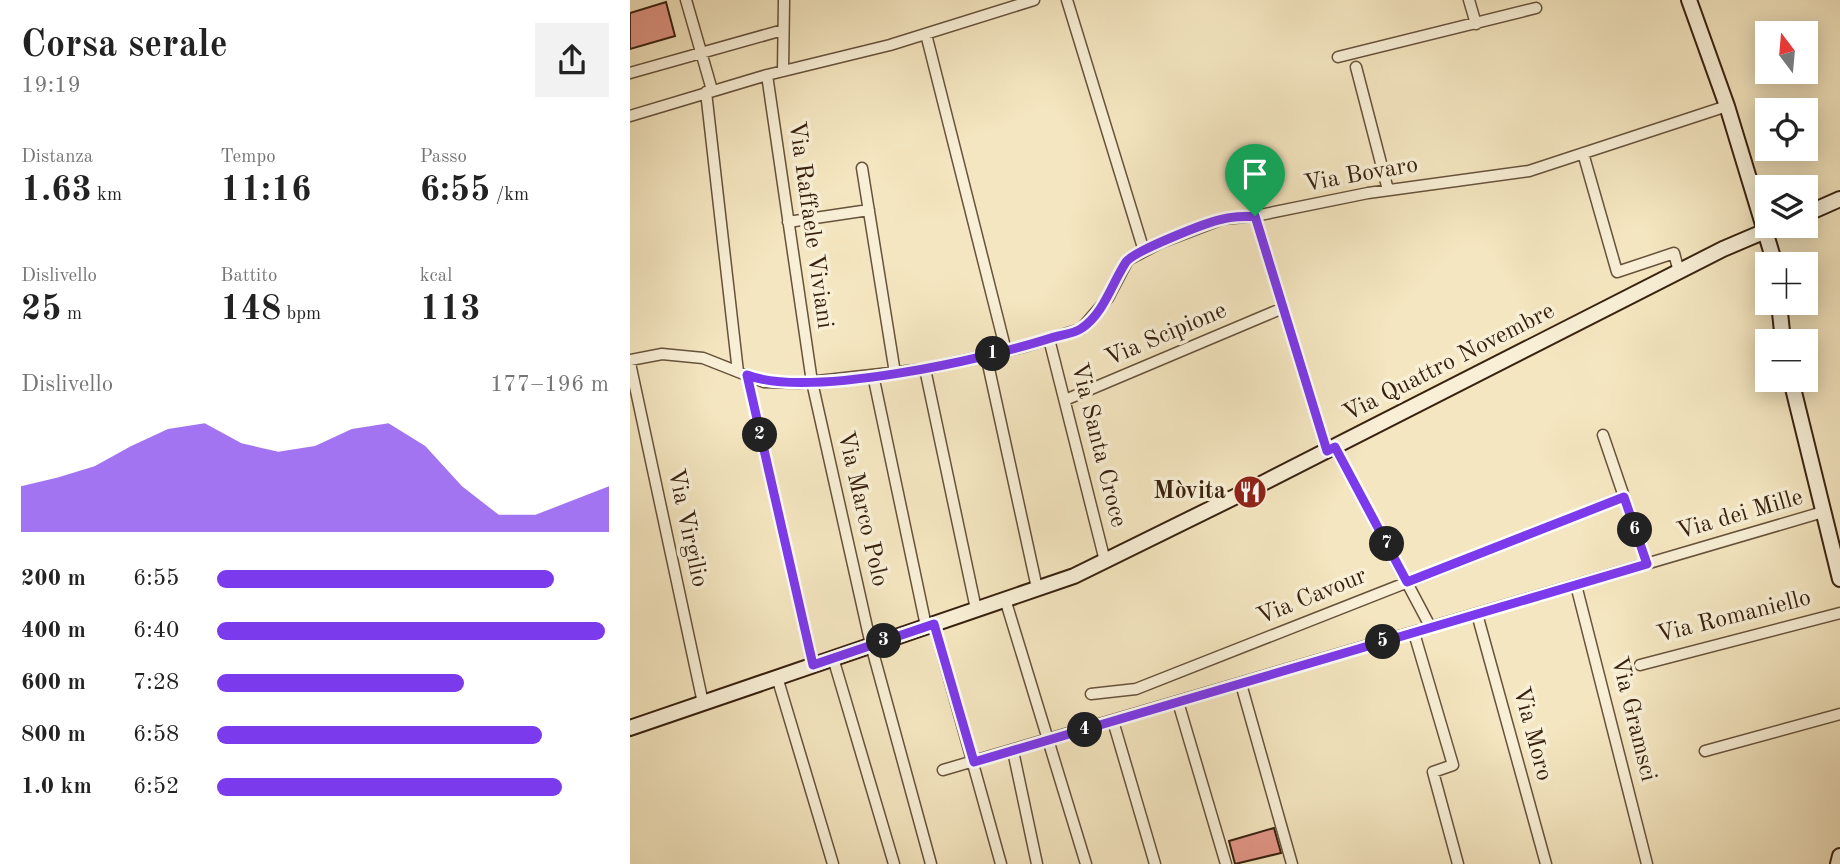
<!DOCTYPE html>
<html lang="it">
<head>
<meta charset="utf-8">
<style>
  :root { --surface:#fff; --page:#f2f2f2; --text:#222; --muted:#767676; --accent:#7c3aed }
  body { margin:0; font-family:"Old Standard TT",serif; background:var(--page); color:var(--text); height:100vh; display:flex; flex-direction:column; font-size:26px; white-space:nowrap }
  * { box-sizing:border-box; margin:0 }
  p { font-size:23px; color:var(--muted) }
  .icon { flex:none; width:38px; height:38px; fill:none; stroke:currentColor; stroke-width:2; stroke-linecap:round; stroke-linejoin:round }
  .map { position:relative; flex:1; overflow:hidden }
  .panel { display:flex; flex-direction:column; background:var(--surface); width:630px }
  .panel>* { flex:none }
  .needle { width:46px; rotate:344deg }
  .fabs { position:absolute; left:1125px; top:21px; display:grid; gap:14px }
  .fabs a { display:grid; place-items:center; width:63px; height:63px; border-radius:0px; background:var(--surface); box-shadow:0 4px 18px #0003; font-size:35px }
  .pin { position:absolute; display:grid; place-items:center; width:60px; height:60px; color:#fff; margin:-72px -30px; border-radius:50% 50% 50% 0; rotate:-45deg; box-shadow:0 0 7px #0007 }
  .pin .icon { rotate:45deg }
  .km { position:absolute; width:35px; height:35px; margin:-18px; border-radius:50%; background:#222; color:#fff; font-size:19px; line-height:35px; text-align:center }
  .round { display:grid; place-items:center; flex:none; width:74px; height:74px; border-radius:0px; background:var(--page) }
  .overview { display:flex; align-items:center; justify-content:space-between; height:119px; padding:0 21px }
  h1 { font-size:38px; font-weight:700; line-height:52px }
  .stats { display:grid; grid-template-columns:repeat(3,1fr); gap:10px; height:119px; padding:7px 21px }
  .stats div { display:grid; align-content:center }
  .stats b { font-size:35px; font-weight:700 }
  .stats small { font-size:19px; font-weight:400 }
  .stats p { font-size:19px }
  .chart { height:196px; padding:14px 21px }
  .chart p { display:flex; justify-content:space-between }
  .chart svg { width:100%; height:126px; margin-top:7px; fill:var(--accent); opacity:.7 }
  ul { padding:0 21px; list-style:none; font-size:23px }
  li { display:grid; grid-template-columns:112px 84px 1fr; align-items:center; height:52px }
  li i { height:18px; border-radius:9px; background:var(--accent) }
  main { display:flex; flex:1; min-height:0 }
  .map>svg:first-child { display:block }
  .building { fill:#e29687; stroke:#38210f; stroke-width:2 }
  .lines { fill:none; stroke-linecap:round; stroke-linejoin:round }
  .street-casing { stroke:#67523b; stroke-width:13 }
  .secondary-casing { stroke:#38210f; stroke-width:18 }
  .street { stroke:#f8efd6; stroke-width:10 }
  .secondary { stroke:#f8efd6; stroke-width:14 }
  .route-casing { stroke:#fff; stroke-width:14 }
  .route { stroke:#7c3aed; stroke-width:9 }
  .labels { text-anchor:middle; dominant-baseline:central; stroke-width:7; stroke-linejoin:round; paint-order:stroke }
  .street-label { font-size:24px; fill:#38210f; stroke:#f8efd6 }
  .poi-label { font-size:24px; font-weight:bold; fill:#38210f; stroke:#f8efd6; text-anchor:end }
</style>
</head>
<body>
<main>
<section class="panel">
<div class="overview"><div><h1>Corsa serale</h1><p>19:19</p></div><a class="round"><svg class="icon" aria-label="share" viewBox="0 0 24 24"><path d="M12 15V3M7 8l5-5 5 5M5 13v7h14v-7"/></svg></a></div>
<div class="stats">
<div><p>Distanza</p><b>1.63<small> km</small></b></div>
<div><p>Tempo</p><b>11:16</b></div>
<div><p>Passo</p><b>6:55<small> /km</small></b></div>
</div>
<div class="stats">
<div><p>Dislivello</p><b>25<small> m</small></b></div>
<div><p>Battito</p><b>148<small> bpm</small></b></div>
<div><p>kcal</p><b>113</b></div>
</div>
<div class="chart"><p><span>Dislivello</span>177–196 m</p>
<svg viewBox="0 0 160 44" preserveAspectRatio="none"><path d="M0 44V28L10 25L20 21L30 14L40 8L50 6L60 13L70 16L80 14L90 8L100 6L110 14L120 28L130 38L140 38L150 33L160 28V44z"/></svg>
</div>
<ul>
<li><b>200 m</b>6:55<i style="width:86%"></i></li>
<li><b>400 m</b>6:40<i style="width:99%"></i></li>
<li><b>600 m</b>7:28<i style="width:63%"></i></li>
<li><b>800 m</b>6:58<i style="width:83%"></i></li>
<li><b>1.0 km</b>6:52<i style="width:88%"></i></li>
</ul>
</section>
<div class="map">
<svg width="1210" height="864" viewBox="0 0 1210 864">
  <rect width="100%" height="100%" fill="#f4e6c0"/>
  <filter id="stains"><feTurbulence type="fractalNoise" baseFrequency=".00286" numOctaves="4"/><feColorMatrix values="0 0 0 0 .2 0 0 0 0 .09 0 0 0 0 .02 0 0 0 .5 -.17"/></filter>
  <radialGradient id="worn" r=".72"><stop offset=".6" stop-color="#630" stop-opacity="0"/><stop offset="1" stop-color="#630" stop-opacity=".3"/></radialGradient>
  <path class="building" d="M36 2 45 36 0 49V13Z
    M644 828 651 853 605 864 599 841Z"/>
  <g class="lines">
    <defs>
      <path id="street" d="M56 0 82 90
        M437 0 514 251
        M839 0 846 24
        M296 34 376 351
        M708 57 906 8
        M726 67 758 190
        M153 71 154 0
        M0 73 153 30
        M137 75 182 382 241 645 301 864
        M76 92 108 372
        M0 116 137 75 260 45 404 0
        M953 153 987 272 1044 253 1049 272
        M232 168 265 373
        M625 216 697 451
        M158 222 239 210
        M419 339 475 561
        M356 355 407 588
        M0 360 32 354 73 358 134 382 170 383 295 369 393 347 451 329 478 298 498 260 530 243 593 219 625 216 738 193 899 171 1097 106
        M0 363 73 703
        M295 369 346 609
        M117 375 183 665
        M243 375 296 626
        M435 400 653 308
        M973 435 1017 564
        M705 447 801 628
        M946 585 1017 864
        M375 599 456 864
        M847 614 916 864
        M304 624 371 864
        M784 633 823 765 803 772 828 864
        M203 658 264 864
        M1010 665 1210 613
        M147 677 203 864
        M611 684 662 864
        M461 694 506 689 994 497
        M548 702 596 864
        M483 721 525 864
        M383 751 407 864
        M1075 751 1210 714
        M313 770 1193 512"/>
      <path id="secondary" d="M1059 0 1097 106 1145 264
        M1176 214 1210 199
        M1149 303 1153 341
        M1161 380 1210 579
        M0 728 444 576 631 484 1093 249 1147 226
        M1208 864 1210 856"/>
    </defs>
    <use href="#street" class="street-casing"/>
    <use href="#secondary" class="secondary-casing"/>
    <use href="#street" class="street"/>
    <use href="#secondary" class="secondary"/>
  </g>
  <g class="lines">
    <defs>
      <path id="route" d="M625 216 697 451 705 447 777 582 994 497 1017 564 344 762 304 624 183 665 117 375C179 399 355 359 421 338 430 335 444 334 452 328 474 313 482 283 496 262 504 251 577 222 593 219 603 216 615 217 625 216Z"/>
    </defs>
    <use href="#route" class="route-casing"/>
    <use href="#route" class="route"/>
  </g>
  <defs>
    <symbol id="restaurant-disc" viewBox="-11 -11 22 22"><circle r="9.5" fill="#8f2418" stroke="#f8efd6"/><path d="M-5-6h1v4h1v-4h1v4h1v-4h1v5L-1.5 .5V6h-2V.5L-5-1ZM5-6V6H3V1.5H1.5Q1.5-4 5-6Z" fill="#fff"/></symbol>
  </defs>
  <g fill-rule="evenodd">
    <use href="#restaurant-disc" x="601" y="473" width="38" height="38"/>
  </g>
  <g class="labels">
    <g class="street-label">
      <text transform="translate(731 175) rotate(-10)">Via Bovaro</text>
      <text transform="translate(180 225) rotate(82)">Via Raffaele Viviani</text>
      <text transform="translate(536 335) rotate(-23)">Via Scipione</text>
      <text transform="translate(819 363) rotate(-27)">Via Quattro Novembre</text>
      <text transform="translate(468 445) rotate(76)">Via Santa Croce</text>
      <text transform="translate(232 509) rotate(77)">Via Marco Polo</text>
      <text transform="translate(1110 515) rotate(-16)">Via dei Mille</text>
      <text transform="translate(57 528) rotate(78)">Via Virgilio</text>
      <text transform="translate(682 597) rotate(-22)">Via Cavour</text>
      <text transform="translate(1104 617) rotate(-14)">Via Romaniello</text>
      <text transform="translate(1003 719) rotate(76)">Via Gramsci</text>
      <text transform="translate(902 734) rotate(75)">Via Moro</text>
    </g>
    <g class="poi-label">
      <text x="596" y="492">Mòvita</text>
    </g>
  </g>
  <rect width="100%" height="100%" filter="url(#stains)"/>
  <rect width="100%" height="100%" fill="url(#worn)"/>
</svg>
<div class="fabs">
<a><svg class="needle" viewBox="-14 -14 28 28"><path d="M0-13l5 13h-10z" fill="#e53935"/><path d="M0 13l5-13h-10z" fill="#767676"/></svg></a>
<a><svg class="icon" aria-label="locate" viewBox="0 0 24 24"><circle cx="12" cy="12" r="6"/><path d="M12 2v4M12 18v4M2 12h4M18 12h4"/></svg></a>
<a><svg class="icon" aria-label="layers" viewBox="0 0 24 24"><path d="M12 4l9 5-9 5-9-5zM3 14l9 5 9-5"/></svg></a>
<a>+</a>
<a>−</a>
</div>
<div class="pin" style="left:625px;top:216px;background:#1e9e55"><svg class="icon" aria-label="arrive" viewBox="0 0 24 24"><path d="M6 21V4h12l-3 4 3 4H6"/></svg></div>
<b class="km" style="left:363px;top:354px">1</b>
<b class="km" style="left:130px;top:435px">2</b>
<b class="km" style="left:254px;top:641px">3</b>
<b class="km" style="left:455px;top:730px">4</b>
<b class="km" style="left:753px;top:642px">5</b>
<b class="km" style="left:1005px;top:530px">6</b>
<b class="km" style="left:757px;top:544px">7</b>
</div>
</main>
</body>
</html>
